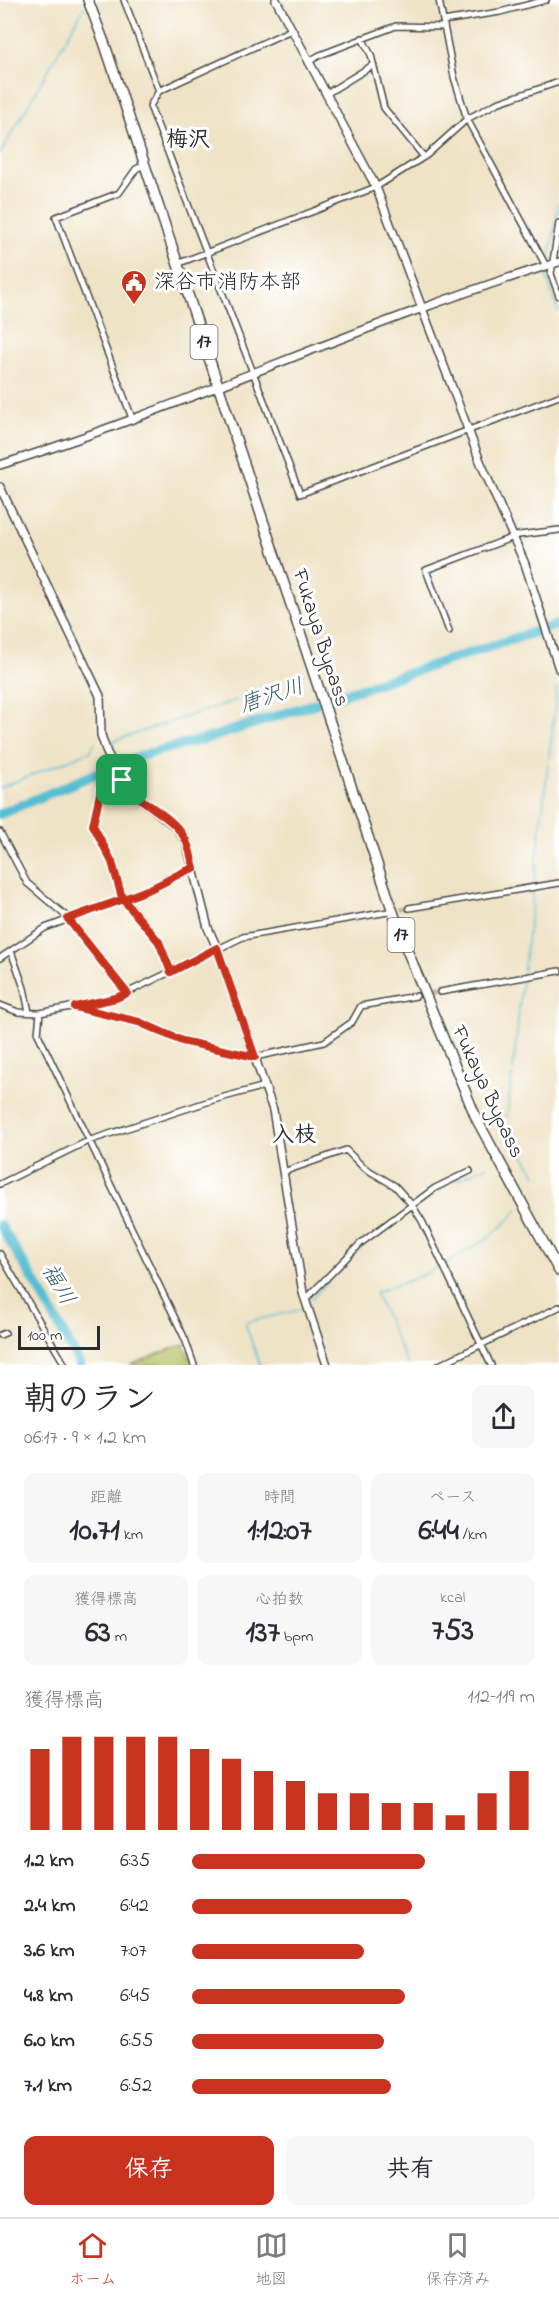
<!DOCTYPE html>
<html lang="ja">
<head>
<meta charset="utf-8">
<style>
  :root { --surface:#fff; --page:#f7f7f7; --text:#2b2b33; --muted:#7c7c81; --line:#e1e1e2; --accent:#c8321e }
  body { margin:0; font-family:"Indie Flower","Klee One",sans-serif; background:var(--page); color:var(--text); height:100vh; display:flex; flex-direction:column; font-size:22px; white-space:nowrap }
  * { box-sizing:border-box; margin:0 }
  p { font-size:20px; color:var(--muted) }
  .icon { flex:none; width:33px; height:33px; fill:none; stroke:currentColor; stroke-width:2; stroke-linecap:round; stroke-linejoin:round }
  .map { position:relative; height:1365px; overflow:hidden }
  .side { display:flex; flex-direction:column; background:var(--surface); flex:1 }
  .side>* { flex:none }
  .scale { position:absolute; left:18px; bottom:15px; width:82px; box-sizing:border-box; padding-left:6px; border:3px solid #2b2b2b; border-top:0; font-size:16px; line-height:21px; white-space:nowrap; color:#2b2b2b; -webkit-text-stroke:4px #fff; paint-order:stroke }
  .pin { position:absolute; display:grid; place-items:center; width:51px; height:51px; color:#fff; margin:-26px; border-radius:12px; box-shadow:0 3px 9px #0006 }
  .round { display:grid; place-items:center; flex:none; width:63px; height:63px; border-radius:12px; background:var(--page) }
  .overview { display:flex; align-items:center; justify-content:space-between; height:102px; padding:0 24px }
  h1 { font-size:33px; font-weight:700; line-height:45px }
  .figures { display:grid; grid-template-columns:repeat(3,1fr); gap:9px; height:102px; padding:6px 24px }
  .figures div { display:grid; align-content:center; border-radius:12px; background:var(--page); text-align:center }
  .figures b { font-size:30px; font-weight:700 }
  .figures small { font-size:16px; font-weight:400 }
  .figures p { font-size:16px }
  .chart { height:168px; padding:12px 24px }
  .chart p { display:flex; justify-content:space-between }
  .chart svg { width:100%; height:108px; margin-top:6px; stroke:var(--accent); stroke-width:6 }
  .action { display:flex; gap:12px; margin-top:auto; padding:12px 24px }
  .action a { flex:1; height:69px; border-radius:12px; background:var(--accent); color:#fff; font-size:24px; font-weight:700; line-height:69px; text-align:center }
  .action a+a { background:var(--page); color:var(--text) }
  ul { padding:0 24px; list-style:none; font-size:20px }
  li { display:grid; grid-template-columns:96px 72px 1fr; align-items:center; height:45px }
  li i { height:15px; border-radius:8px; background:var(--accent) }
  .menu { display:flex; justify-content:space-around; align-items:center; height:84px; border-top:2px solid var(--line); background:var(--surface); font-size:16px; color:var(--muted) }
  .menu a { display:grid; justify-items:center; gap:3px }
  .menu .current { color:var(--accent) }
  .map>svg:first-child { display:block }
  .green { fill:#b4c163; stroke:#707647; stroke-width:1.5 }
  .lines { fill:none; stroke-linecap:round; stroke-linejoin:round }
  .stream { stroke:#55bdd2; stroke-width:1.5 }
  .river { stroke:#55bdd2; stroke-width:10 }
  .minor-tunnel { stroke:#c8bea7; stroke-width:5; stroke-dasharray:5 2.5; stroke-linecap:butt }
  .minor-casing { stroke:#484742; stroke-width:8 }
  .tertiary-casing { stroke:#484742; stroke-width:10 }
  .trunk-casing { stroke:#484742; stroke-width:12 }
  .minor { stroke:#fff; stroke-width:5 }
  .tertiary { stroke:#fff; stroke-width:7 }
  .trunk { stroke:#fff; stroke-width:9 }
  .route-casing { stroke:#fff; stroke-width:12 }
  .route { stroke:#c8321e; stroke-width:8 }
  .labels { text-anchor:middle; dominant-baseline:central; stroke-width:6; stroke-linejoin:round; paint-order:stroke }
  .shield { fill:#fff; stroke:#6b6b6b; stroke-width:1.5 }
  .shield-label { font-size:20px; font-weight:bold; fill:#2b2b2b }
  .poi-label { font-size:21px; fill:#2b2b2b; stroke:#fff; text-anchor:start }
  .street-label { font-size:21px; fill:#2b2b2b; stroke:#fff }
  .neighbourhood-label { font-size:22px; font-weight:bold; fill:#2b2b2b; stroke:#fff }
  .water-label { font-size:22px; font-style:italic; fill:#3a5e65; stroke:#fff }
</style>
</head>
<body>
<div class="map">
<svg width="559" height="1365" viewBox="0 0 559 1365">
  <rect width="100%" height="100%" fill="#fff"/>
  <filter id="ink" filterUnits="userSpaceOnUse"><feTurbulence type="fractalNoise" baseFrequency=".0167" numOctaves="2"/><feDisplacementMap in="SourceGraphic" scale="12" xChannelSelector="R" yChannelSelector="G"/><feConvolveMatrix kernelMatrix="1 2 1 2 8 2 1 2 1" color-interpolation-filters="sRGB"/></filter>
  <filter id="wash" filterUnits="userSpaceOnUse"><feTurbulence type="fractalNoise" baseFrequency=".008" numOctaves="4" result="noise"/><feDisplacementMap in="SourceGraphic" scale="24" xChannelSelector="R" yChannelSelector="G"/><feGaussianBlur stdDeviation="1.35" result="paint"/><feColorMatrix in="noise" values="0 0 0 0 0 0 0 0 0 0 0 0 0 0 0 0 0 1.4 0 .05"/><feComposite in="paint" operator="in"/></filter>
  <g filter="url(#wash)">
    <rect width="100%" height="100%" fill="#efe3c6"/>
    <path class="green" d="M184 1344 192 1365H130Z"/>
    <g class="lines">
      <path class="stream" d="M0 154 85 6
        M549 262 559 204
        M544 270 559 312
        M549 270 553 288
        M241 695 259 689
        M108 737 110 742 237 700
        M0 788 91 751 95 742
        M534 884 557 688
        M523 974 533 892
        M513 1071 522 980
        M507 1117 512 1076
        M506 1127 516 1143
        M520 1149 537 1176
        M455 1181 487 1166
        M415 1207 446 1186
        M515 1212 518 1209
        M312 1298 362 1246 411 1209
        M260 1365 246 1326 247 1322 303 1309
        M408 1365 375 1293C382 1289 390 1288 397 1285 430 1274 492 1241 514 1214"/>
      <path class="river" d="M0 814 124 762 153 752 209 738 559 624
        M0 1225 41 1292 80 1365"/>
    </g>
  </g>
  <g filter="url(#ink)">
    <g class="lines">
      <path class="minor-tunnel" d="M393 911 409 908
        M416 996 440 992"/>
      <defs>
        <path id="minor" d="M124 0 159 91
          M439 0 454 77 467 119 546 266
          M443 21 500 12 546 0
          M291 30 159 91 150 106 300 494 559 396
          M362 38 371 55 384 108 424 157
          M308 62 320 55 396 26 444 27
          M326 94 373 65
          M559 223 551 274 559 296
          M177 264 376 187 427 155 467 119 497 103 559 82
          M132 418 56 217 119 193 136 169 144 165
          M449 631 426 570 519 535 559 530
          M122 780 101 789 93 825 112 862 121 894 159 942 171 972
          M0 832 27 883 66 916 127 993
          M409 908 559 883
          M11 951 24 988 29 1012
          M0 958 45 928 147 890 178 874 194 868
          M440 992 559 971
          M0 1005 18 1012 40 1013 116 998 243 937 388 912
          M81 1008 139 1022 182 1041 255 1057 324 1042 352 1022 361 1006 416 996
          M40 1013 38 1034 185 1339 194 1365
          M283 1172 346 1150 363 1167 395 1186 412 1205 422 1221 491 1365
          M0 1184 88 1141 213 1100 265 1086
          M0 1254 65 1365
          M305 1300 361 1243 435 1188 470 1171
          M0 1335 5 1333
          M439 1365 559 1307"/>
        <path id="tertiary" d="M276 0 376 187 480 461 525 564 559 669
          M0 465C189 405 369 320 559 262
          M0 487 100 696 101 735 107 753 129 790 176 827 186 841 208 928 217 948 273 1110 303 1293 327 1365"/>
        <path id="trunk" d="M88 0 105 45 400 933 477 1120 559 1271"/>
      </defs>
      <use href="#minor" class="minor-casing"/>
      <use href="#tertiary" class="tertiary-casing"/>
      <use href="#trunk" class="trunk-casing"/>
      <use href="#minor" class="minor"/>
      <use href="#tertiary" class="tertiary"/>
      <use href="#trunk" class="trunk"/>
    </g>
  </g>
  <g class="lines" filter="url(#ink)">
    <defs>
      <path id="route" d="M122 780 101 789 93 825 112 862 121 894 127 904 159 942 171 972 217 948 255 1057 182 1041 139 1022 75 1007 116 998 127 993 68 919C94 909 121 901 147 890 164 884 177 873 194 868 191 858 190 847 184 837 170 813 138 804 122 780"/>
    </defs>
    <use href="#route" class="route-casing"/>
    <use href="#route" class="route"/>
  </g>
  <defs>
    <symbol id="civic-pin" viewBox="-11 -11 22 30"><path d="M0 17L-7.5 6A9.5 9.5 0 1 1 7.5 6Z" fill="#c8321e" stroke="#fff"/><path d="M-.6-6.5H3V-4.5H.6V-3L4-1V1h2V6H-6V1h2V-1L-.6-3ZM-1.2 2.5V6h2.4V2.5Z" fill="#fff"/></symbol>
  </defs>
  <g fill-rule="evenodd">
    <use href="#civic-pin" x="119" y="268" width="30" height="40"/>
  </g>
  <g class="labels">
    <g class="shield">
      <rect x="190.5" y="325" width="27" height="34" rx="4.5"/>
      <rect x="387.5" y="918" width="27" height="34" rx="4.5"/>
    </g>
    <g class="shield-label">
      <text x="204" y="342">17</text>
      <text x="401" y="935">17</text>
    </g>
    <g class="poi-label">
      <text x="154" y="283">深谷市消防本部</text>
    </g>
    <g class="street-label">
      <text transform="translate(320 638) rotate(72)">Fukaya Bypass</text>
      <text transform="translate(487 1092) rotate(65)">Fukaya Bypass</text>
    </g>
    <g class="neighbourhood-label">
      <text x="188" y="141">梅沢</text>
      <text x="294" y="1136">入枝</text>
    </g>
    <g class="water-label">
      <text transform="translate(272 697) rotate(-18)">唐沢川</text>
      <text transform="translate(57 1285) rotate(60)">福川</text>
    </g>
  </g>
</svg>
<div class="scale">100 m</div>
<div class="pin" style="left:122px;top:780px;background:#1e9e55"><svg class="icon" aria-label="arrive" viewBox="0 0 24 24"><path d="M6 21V4h12l-3 4 3 4H6"/></svg></div>
</div>
<section class="side">
<div class="overview"><div><h1>朝のラン</h1><p>06:17 · 9 × 1.2 km</p></div><a class="round"><svg class="icon" aria-label="share" viewBox="0 0 24 24"><path d="M12 15V3M7 8l5-5 5 5M5 13v7h14v-7"/></svg></a></div>
<div class="figures">
<div><p>距離</p><b>10.71<small> km</small></b></div>
<div><p>時間</p><b>1:12:07</b></div>
<div><p>ペース</p><b>6:44<small> /km</small></b></div>
</div>
<div class="figures">
<div><p>獲得標高</p><b>63<small> m</small></b></div>
<div><p>心拍数</p><b>137<small> bpm</small></b></div>
<div><p>kcal</p><b>753</b></div>
</div>
<div class="chart"><p><span>獲得標高</span>112–119 m</p>
<svg viewBox="0 0 160 44" preserveAspectRatio="none"><path d="M5 44V11M15 44V6M25 44V6M35 44V6M45 44V6M55 44V11M65 44V15M75 44V20M85 44V24M95 44V29M105 44V29M115 44V33M125 44V33M135 44V38M145 44V29M155 44V20"/></svg>
</div>
<ul>
<li><b>1.2 km</b>6:35<i style="width:68%"></i></li>
<li><b>2.4 km</b>6:42<i style="width:64%"></i></li>
<li><b>3.6 km</b>7:07<i style="width:50%"></i></li>
<li><b>4.8 km</b>6:45<i style="width:62%"></i></li>
<li><b>6.0 km</b>6:55<i style="width:56%"></i></li>
<li><b>7.1 km</b>6:52<i style="width:58%"></i></li>
</ul>
<div class="action"><a>保存</a><a>共有</a></div>
</section>
<nav class="menu">
<a class="current"><svg class="icon" aria-label="home" viewBox="0 0 24 24"><path d="M3 11l9-7 9 7M6 9v11h12V9"/></svg>ホーム</a>
<a><svg class="icon" aria-label="map" viewBox="0 0 24 24"><path d="M3 6l6-2 6 2 6-2v14l-6 2-6-2-6 2zM9 4v14M15 6v14"/></svg>地図</a>
<a><svg class="icon" aria-label="saved" viewBox="0 0 24 24"><path d="M7 4h10v16l-5-4-5 4z"/></svg>保存済み</a>
</nav>
</body>
</html>
